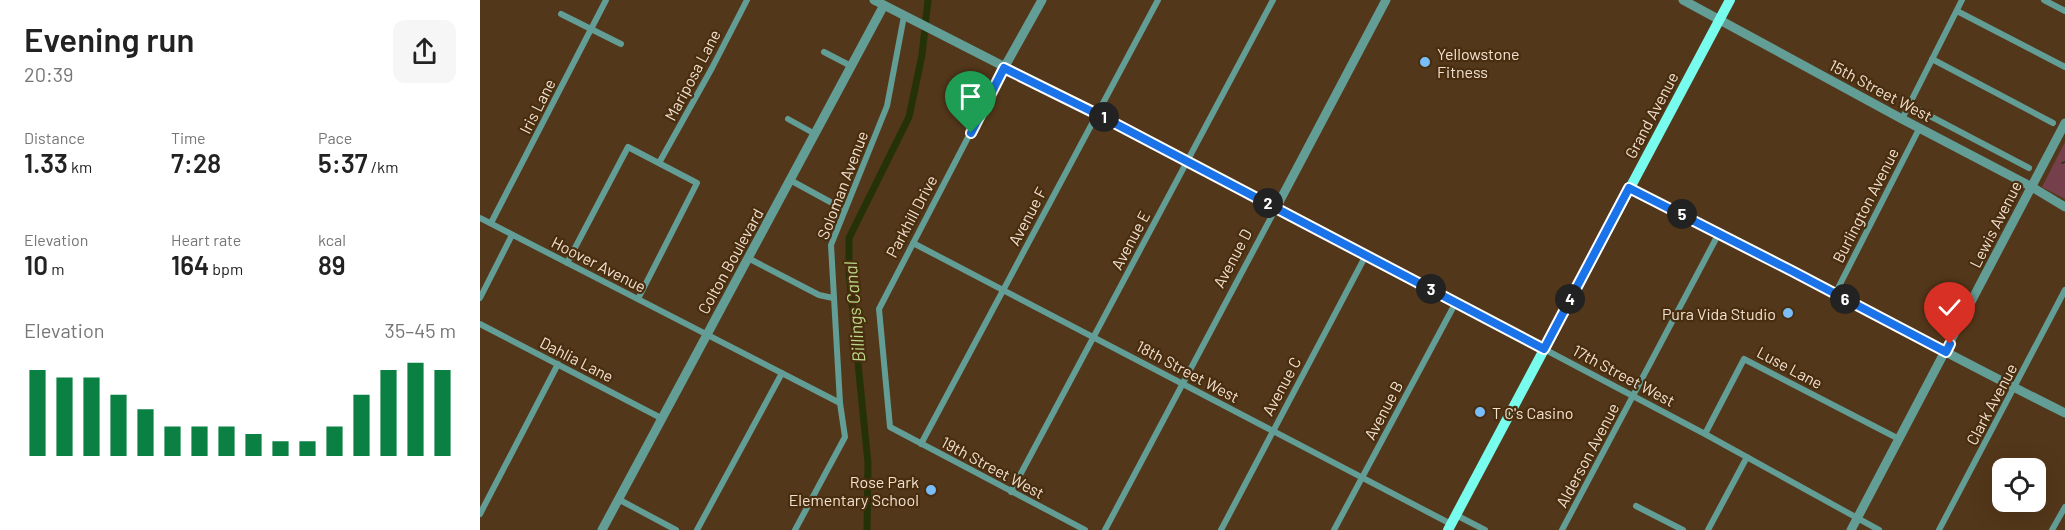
<!DOCTYPE html>
<html lang="en">
<head>
<meta charset="utf-8">
<style>
  :root { --surface:#fff; --page:#f6f6f6; --text:#222; --muted:#767676; --accent:#0b8043 }
  body { margin:0; font-family:Barlow,sans-serif; background:var(--page); color:var(--text); height:100vh; display:flex; flex-direction:column; font-size:22px; white-space:nowrap }
  * { box-sizing:border-box; margin:0 }
  p { font-size:20px; color:var(--muted) }
  .icon { flex:none; width:33px; height:33px; fill:none; stroke:currentColor; stroke-width:2; stroke-linecap:round; stroke-linejoin:round }
  .map { position:relative; flex:1; overflow:hidden }
  .sheet { display:flex; flex-direction:column; background:var(--surface); width:480px }
  .sheet>* { flex:none }
  .tools { position:absolute; left:1512px; top:458px; display:grid; gap:12px }
  .tools a { display:grid; place-items:center; width:54px; height:54px; border-radius:12px; background:var(--surface); box-shadow:0 6px 24px #0002; font-size:30px }
  .pin { position:absolute; display:grid; place-items:center; width:51px; height:51px; color:#fff; margin:-62px -26px; border-radius:50% 50% 50% 0; rotate:-45deg; box-shadow:0 0 6px #0007 }
  .pin .icon { rotate:45deg }
  .km { position:absolute; width:30px; height:30px; margin:-15px; border-radius:50%; background:#222; color:#fff; font-size:16px; line-height:30px; text-align:center }
  .round { display:grid; place-items:center; flex:none; width:63px; height:63px; border-radius:12px; background:var(--page) }
  .head { display:flex; align-items:center; justify-content:space-between; height:102px; padding:0 24px }
  h1 { font-size:33px; font-weight:600; line-height:45px }
  .stats { display:grid; grid-template-columns:repeat(3,1fr); gap:9px; height:102px; padding:6px 24px }
  .stats div { display:grid; align-content:center }
  .stats b { font-size:26px; font-weight:600 }
  .stats small { font-size:16px; font-weight:400 }
  .stats p { font-size:16px }
  .chart { height:168px; padding:12px 24px }
  .chart p { display:flex; justify-content:space-between }
  .chart svg { width:100%; height:108px; margin-top:6px; stroke:var(--accent); stroke-width:6 }
  main { display:flex; flex:1; min-height:0 }
  .map>svg:first-child { display:block }
  .green { fill:#763f4c }
  .lines { fill:none; stroke-linecap:round; stroke-linejoin:round }
  .stream { stroke:#253208; stroke-width:1.5 }
  .canal { stroke:#253208; stroke-width:7 }
  .minor { stroke:#629d96; stroke-width:6 }
  .tertiary { stroke:#629d96; stroke-width:9 }
  .primary { stroke:#78fced; stroke-width:10 }
  .route-casing { stroke:#fff; stroke-width:12 }
  .route { stroke:#1a73e8; stroke-width:8 }
  .poi-dot { fill:#7abef8; stroke:#482d0f; stroke-width:2 }
  .labels { text-anchor:middle; dominant-baseline:central; stroke-width:4.5; stroke-linejoin:round; paint-order:stroke }
  .poi-label { font-size:16px; fill:#f2e1d0; stroke:#482d0f; text-anchor:start }
  .street-label { font-size:16px; fill:#f2e1d0; stroke:#482d0f }
  .water-label { font-size:18px; font-style:italic; fill:#bbd988; stroke:#482d0f }
</style>
</head>
<body>
<main>
<section class="sheet">
<div class="head"><div><h1>Evening run</h1><p>20:39</p></div><a class="round"><svg class="icon" aria-label="share" viewBox="0 0 24 24"><path d="M12 15V3M7 8l5-5 5 5M5 13v7h14v-7"/></svg></a></div>
<div class="stats">
<div><p>Distance</p><b>1.33<small> km</small></b></div>
<div><p>Time</p><b>7:28</b></div>
<div><p>Pace</p><b>5:37<small> /km</small></b></div>
</div>
<div class="stats">
<div><p>Elevation</p><b>10<small> m</small></b></div>
<div><p>Heart rate</p><b>164<small> bpm</small></b></div>
<div><p>kcal</p><b>89</b></div>
</div>
<div class="chart"><p><span>Elevation</span>35–45 m</p>
<svg viewBox="0 0 160 44" preserveAspectRatio="none"><path d="M5 44V9M15 44V12M25 44V12M35 44V19M45 44V25M55 44V32M65 44V32M75 44V32M85 44V35M95 44V38M105 44V38M115 44V32M125 44V19M135 44V9M145 44V6M155 44V9"/></svg>
</div>
</section>
<div class="map">
<svg width="1585" height="530" viewBox="0 0 1585 530">
  <rect width="100%" height="100%" fill="#53371a"/>
  <path class="green" d="M1585 142V199L1562 187Z"/>
  <g class="lines">
    <path class="stream" d="M1582 163 1585 162"/>
    <path class="canal" d="M387 530 388 463 369 273V238L429 117 442 55 448 0"/>
    <path class="minor" d="M1564 0 1585 11
      M1477 11 1585 67
      M81 14 141 44
      M344 52 371 66
      M1452 59 1573 123
      M524 68 399 309 410 427 605 530
      M1429 105 1549 168
      M308 119 335 134
      M1422 119 1482 0
      M179 163 232 68 267 0
      M310 180 365 210
      M0 218 360 403
      M11 223 126 0
      M433 243 971 524
      M268 258 339 295 353 298
      M87 263 148 147 217 183 158 299
      M1355 294 1439 129
      M0 298 32 235
      M0 324 181 418
      M1064 349 1225 434 1399 530
      M1225 434 1264 359 1419 439
      M441 444 678 0
      M531 492 793 0
      M138 499 196 530
      M1156 506 1203 530
      M0 514 78 364
      M976 515 1005 530
      M217 530 302 373
      M315 530 365 437 360 403 351 245 407 106 424 16
      M625 530 796 208
      M741 530 886 255
      M854 530 976 302
      M1082 530 1239 233
      M1228 530 1267 457
      M1459 530 1585 290
      M1572 530 1585 507"/>
    <path class="tertiary" d="M394 0 617 114 1064 349
      M1203 0 1422 119 1552 187 1585 207
      M524 68 562 0
      M1149 188C1296 260 1438 340 1585 413
      M796 208 906 0
      M122 530 404 5
      M1371 530 1585 123"/>
    <path class="primary" d="M968 530 1250 0"/>
  </g>
  <g class="lines">
    <defs>
      <path id="route" d="M491 133 524 68 617 114 1064 349 1149 188 1312 271 1466 352 1470 344"/>
    </defs>
    <use href="#route" class="route-casing"/>
    <use href="#route" class="route"/>
  </g>
  <g class="poi-dot">
    <circle cx="945" cy="62" r="6"/>
    <circle cx="1308" cy="313" r="6"/>
    <circle cx="1000" cy="412" r="6"/>
    <circle cx="451" cy="490" r="6"/>
  </g>
  <g class="labels">
    <g class="poi-label">
      <text x="957" y="53">Yellowstone<tspan x="957" dy="18">Fitness</tspan></text>
      <text x="1296" y="313" text-anchor="end">Pura Vida Studio</text>
      <text x="1012" y="412">T C's Casino</text>
      <text x="439" y="481" text-anchor="end">Rose Park<tspan x="439" dy="18">Elementary School</tspan></text>
    </g>
    <g class="street-label">
      <text transform="translate(212 75) rotate(-62)">Mariposa Lane</text>
      <text transform="translate(1401 90) rotate(28)">15th Street West</text>
      <text transform="translate(57 106) rotate(-63)">Iris Lane</text>
      <text transform="translate(1171 115) rotate(-62)">Grand Avenue</text>
      <text transform="translate(362 185) rotate(-69)">Soloman Avenue</text>
      <text transform="translate(1385 205) rotate(-63)">Burlington Avenue</text>
      <text transform="translate(431 216) rotate(-62)">Parkhill Drive</text>
      <text transform="translate(547 216) rotate(-62)">Avenue F</text>
      <text transform="translate(1515 224) rotate(-63)">Lewis Avenue</text>
      <text transform="translate(650 240) rotate(-62)">Avenue E</text>
      <text transform="translate(752 258) rotate(-62)">Avenue D</text>
      <text transform="translate(250 261) rotate(-61)">Colton Boulevard</text>
      <text transform="translate(119 264) rotate(27)">Hoover Avenue</text>
      <text transform="translate(97 359) rotate(27)">Dahlia Lane</text>
      <text transform="translate(1310 367) rotate(28)">Luse Lane</text>
      <text transform="translate(708 371) rotate(28)">18th Street West</text>
      <text transform="translate(1144 375) rotate(28)">17th Street West</text>
      <text transform="translate(801 386) rotate(-62)">Avenue C</text>
      <text transform="translate(1511 404) rotate(-62)">Clark Avenue</text>
      <text transform="translate(903 410) rotate(-62)">Avenue B</text>
      <text transform="translate(1107 455) rotate(-62)">Alderson Avenue</text>
      <text transform="translate(513 467) rotate(28)">19th Street West</text>
    </g>
    <g class="water-label">
      <text transform="translate(374 312) rotate(-95)">Billings Canal</text>
    </g>
  </g>
</svg>
<div class="tools">
<a><svg class="icon" aria-label="locate" viewBox="0 0 24 24"><circle cx="12" cy="12" r="6"/><path d="M12 2v4M12 18v4M2 12h4M18 12h4"/></svg></a>
</div>
<div class="pin" style="left:491px;top:133px;background:#1e9e55"><svg class="icon" aria-label="arrive" viewBox="0 0 24 24"><path d="M6 21V4h12l-3 4 3 4H6"/></svg></div>
<div class="pin" style="left:1470px;top:344px;background:#d93025"><svg class="icon" aria-label="check" viewBox="0 0 24 24"><path d="M5 12l5 5 9-10"/></svg></div>
<b class="km" style="left:624px;top:117px">1</b>
<b class="km" style="left:788px;top:203px">2</b>
<b class="km" style="left:951px;top:289px">3</b>
<b class="km" style="left:1090px;top:299px">4</b>
<b class="km" style="left:1202px;top:214px">5</b>
<b class="km" style="left:1365px;top:299px">6</b>
</div>
</main>
</body>
</html>
